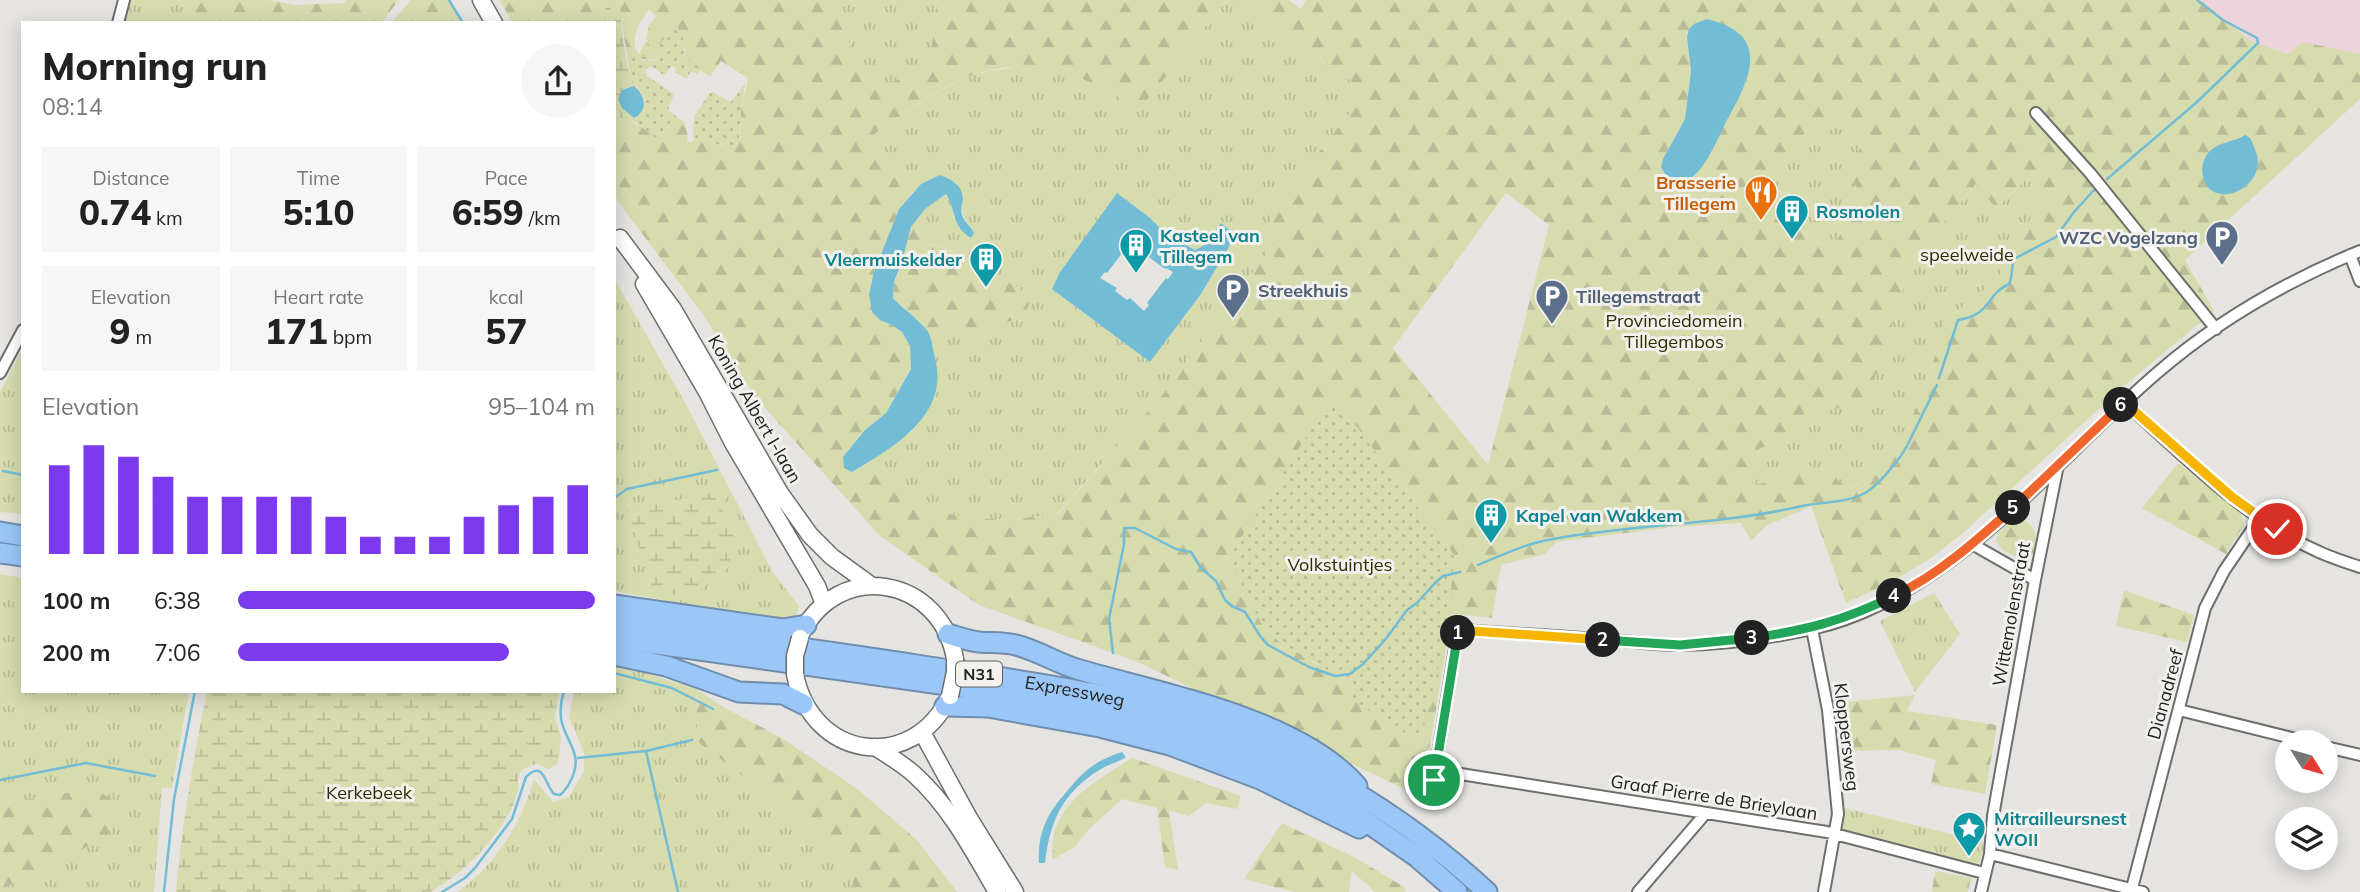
<!DOCTYPE html>
<html lang="en">
<head>
<meta charset="utf-8">
<style>
  :root { --surface:#fff; --page:#f6f6f6; --text:#222; --muted:#767676; --accent:#7c3aed }
  body { margin:0; font-family:Mulish,sans-serif; background:var(--page); color:var(--text); height:100vh; display:flex; flex-direction:column; font-size:26px; white-space:nowrap }
  * { box-sizing:border-box; margin:0 }
  p { font-size:23px; color:var(--muted) }
  .icon { flex:none; width:38px; height:38px; fill:none; stroke:currentColor; stroke-width:2; stroke-linecap:round; stroke-linejoin:round }
  .map { position:relative; flex:1; overflow:hidden }
  .details { position:absolute; left:21px; top:21px; width:595px; height:672px; display:flex; flex-direction:column; background:var(--surface); border-radius:0px; box-shadow:0 4px 18px #0003 }
  .details>* { flex:none }
  .needle { width:46px; rotate:127deg }
  .tools { position:absolute; left:2275px; top:730px; display:grid; gap:14px }
  .tools a { display:grid; place-items:center; width:63px; height:63px; border-radius:50%; background:var(--surface); box-shadow:0 4px 18px #0003; font-size:35px }
  .pin { position:absolute; display:grid; place-items:center; width:60px; height:60px; color:#fff; margin:-30px; border:4px solid #fff; border-radius:50%; box-shadow:0 2px 7px #0007 }
  .km { position:absolute; width:35px; height:35px; margin:-18px; border-radius:50%; background:#222; color:#fff; font-size:19px; line-height:35px; text-align:center }
  .round { display:grid; place-items:center; flex:none; width:74px; height:74px; border-radius:37px; background:var(--page) }
  .headline { display:flex; align-items:center; justify-content:space-between; height:119px; padding:0 21px }
  h1 { font-size:38px; font-weight:800; line-height:52px }
  .metrics { display:grid; grid-template-columns:repeat(3,1fr); gap:10px; height:119px; padding:7px 21px }
  .metrics div { display:grid; align-content:center; border-radius:0px; background:var(--page); text-align:center }
  .metrics b { font-size:35px; font-weight:800 }
  .metrics small { font-size:19px; font-weight:400 }
  .metrics p { font-size:19px }
  .chart { height:196px; padding:14px 21px }
  .chart p { display:flex; justify-content:space-between }
  .chart svg { width:100%; height:126px; margin-top:7px; stroke:var(--accent); stroke-width:6 }
  ul { padding:0 21px; list-style:none; font-size:23px }
  li { display:grid; grid-template-columns:112px 84px 1fr; align-items:center; height:52px }
  li i { height:18px; border-radius:9px; background:var(--accent) }
  .map>svg:first-child { display:block }
  .education { fill:#ecd3dc }
  .grass { fill:url(#grass-tufts); fill-rule:evenodd }
  .forest { fill:url(#forest-firs); fill-rule:evenodd }
  .wetland { fill:url(#wetland-marsh) }
  .garden { fill:url(#garden-dots) }
  .water { fill:#72bdd5; fill-rule:evenodd }
  .lines { fill:none; stroke-linecap:round; stroke-linejoin:round }
  .stream { stroke:#72bdd5; stroke-width:2.5 }
  .street-casing { stroke:#6f6e6b; stroke-width:14 }
  .secondary-casing { stroke:#6f6e6b; stroke-width:19 }
  .highway-casing { stroke:#708dac; stroke-width:23 }
  .street { stroke:#fff; stroke-width:10 }
  .secondary { stroke:#fff; stroke-width:16 }
  .highway { stroke:#9ac7f7; stroke-width:19 }
  .secondary-bridge-casing { stroke:#6f6e6b; stroke-width:19; stroke-linecap:butt }
  .secondary-bridge { stroke:#fff; stroke-width:16 }
  .split-1-casing { stroke:#fff; stroke-width:14 }
  .split-2-casing { stroke:#fff; stroke-width:14 }
  .split-3-casing { stroke:#fff; stroke-width:14 }
  .split-4-casing { stroke:#fff; stroke-width:14 }
  .split-5-casing { stroke:#fff; stroke-width:14 }
  .split-6-casing { stroke:#fff; stroke-width:14 }
  .split-7-casing { stroke:#fff; stroke-width:14 }
  .split-8-casing { stroke:#fff; stroke-width:14 }
  .split-1 { stroke:#22a559; stroke-width:9 }
  .split-2 { stroke:#f5b400; stroke-width:9 }
  .split-3 { stroke:#22a559; stroke-width:9 }
  .split-4 { stroke:#22a559; stroke-width:9 }
  .split-5 { stroke:#f0652b; stroke-width:9 }
  .split-6 { stroke:#f0652b; stroke-width:9 }
  .split-7 { stroke:#f5b400; stroke-width:9 }
  .split-8 { stroke:#f5b400; stroke-width:9 }
  .labels { text-anchor:middle; dominant-baseline:central; stroke-width:6; stroke-linejoin:round; paint-order:stroke }
  .shield { fill:#f3f1ee; stroke:#61605e; stroke-width:2 }
  .shield-label { font-size:16px; font-weight:bold; fill:#222221 }
  .food-label { font-size:18px; font-weight:bold; fill:#c56008; stroke:#f3f1ee; text-anchor:end }
  .culture-label { font-size:18px; font-weight:bold; fill:#0d838f; stroke:#f3f1ee; text-anchor:start }
  .service-label { font-size:18px; font-weight:bold; fill:#4e5e75; stroke:#f3f1ee; text-anchor:start }
  .park-label { font-size:18px; fill:#2c2e00; stroke:#f3f1ee }
  .street-label { font-size:18px; fill:#222221; stroke:#f3f1ee }
</style>
</head>
<body>
<div class="map">
<svg width="2360" height="892" viewBox="0 0 2360 892">
  <defs>
    <pattern id="grass-tufts" width="24" height="20" patternUnits="userSpaceOnUse" patternTransform="scale(1.75)"><rect width="24" height="20" fill="#d7dcaf"/><path d="M3 7l-1-3M5 7V3M7 7l1-3M15 17l-1-3M17 17v-4M19 17l1-3" fill="none" stroke="#b8bc96"/></pattern>
    <pattern id="forest-firs" width="22" height="20" patternUnits="userSpaceOnUse" patternTransform="scale(1.75)"><rect width="22" height="20" fill="#d7dcaf"/><path d="M5 1l3.5 6h-7zM16 11l3.5 6h-7z" fill="#b8bc96"/></pattern>
    <pattern id="wetland-marsh" width="20" height="14" patternUnits="userSpaceOnUse" patternTransform="scale(1.75)"><rect width="20" height="14" fill="#d7dcaf"/><path d="M1 5h8M5 5V1M11 12h8M15 12V8" fill="none" stroke="#b8bc96"/></pattern>
    <pattern id="garden-dots" width="8" height="8" patternUnits="userSpaceOnUse" patternTransform="scale(1.75)"><rect width="8" height="8" fill="#d7dcaf"/><path d="M2 2h.1M6 6h.1" fill="none" stroke="#b8bc96" stroke-width="1.8" stroke-linecap="round"/></pattern>
  </defs>
  <rect width="100%" height="100%" fill="#e5e4e1"/>
  <path class="education" d="M2201 0H2360V54L2303 43 2289 54 2251 41Z"/>
  <path class="grass" d="M131 0H204L181 23H125Z
    M833 0H939L930 56 919 73 875 87 868 85 862 75Z
    M1227 0H1246L1366 93 1270 215 1274 233 1271 247 1160 398 1057 514 1005 520 957 516 925 505 903 484 871 461 916 428 933 350 930 336 1022 319 1020 288 943 247 920 244 925 209 945 194 953 206V218L973 229C962 218 961 213 963 198L921 184 911 194 865 141C899 117 936 89 976 74 983 72 990 71 997 70 1006 69 1015 66 1024 66 1065 66 1107 86 1138 111ZM1117 194 1150 218 1165 233 1195 250 1203 247 1221 223 1236 235 1201 294 1150 362 1052 289 1060 272Z
    M1829 114 1839 116 1857 130 1860 148 1849 170 1847 181 1856 186 1852 210H1845L1821 200 1759 187 1758 186 1773 170 1780 168 1791 150 1817 121Z
    M2032 174 2042 198 1997 280 1946 320 1928 378 1903 440 1878 469 1850 489 1818 468 1781 480 1751 485 1759 449 1795 432 1823 402 1854 412 1877 373 1913 258 1977 183 1996 208Z
    M1802 209 1815 210 1839 220 1844 232C1827 257 1809 237 1794 223Z
    M614 278 688 408 772 571 799 606 796 615 778 621 614 591Z
    M23 348V514L0 512V392Z
    M0 574 23 578V691H189L172 788H162L154 892H0V890L107 837 93 789 0 803Z
    M1934 593 1960 634 1915 692 1880 621Z
    M614 666 632 669 696 689 698 742 848 856 855 892H458C496 864 521 824 534 779L553 802 569 797 584 771V752L569 718 574 691H614Z
    M1844 808 1985 842 1980 862 1973 866 1844 832 1840 826 1845 814Z"/>
  <path class="forest" d="M204 0H268L295 5 344 3 346 0H399L381 23H181Z
    M411 0H449L463 23H391Z
    M499 0H607L605 6 607 23H513Z
    M616 0H833L862 75 868 85 875 87 919 73 930 56 939 0H1227L1138 111C1094 76 1032 55 976 74 938 87 898 117 865 141L911 194 899 209 874 272 880 320 892 325 902 332 910 346 911 368 886 413 865 430 843 457 853 472 871 461 903 484 925 505 957 516 1005 520 1058 514 1160 398 1271 247 1274 233 1269 215 1366 93 1246 0H1289L1301 9 1306 0H2201L2251 41 2288 54 2303 42 2360 54V99L2185 260 2214 311 2124 386 1964 532 1930 559 1889 583 1846 603 1811 506 1766 526 1751 541 1741 523 1673 527 1556 542 1545 554 1501 565 1492 618 1452 614 1426 769 1417 795 1133 660 979 605 880 536 756 398 702 313 622 207 614 194V115L619 118H629L636 125 667 128 676 116C688 123 688 130 687 142L707 141 722 146 740 140 741 109 748 78 721 61 710 77 684 58 685 47 671 27 665 40 658 46 646 40 649 25 656 16 649 10C638 22 629 42 639 55L644 43 655 51 658 60 639 59 630 73 619 4ZM1694 24 1704 164 1690 179 1663 159 1685 119 1691 71 1687 37 1689 30ZM1829 114 1839 116 1857 130 1860 148 1849 170 1847 182 1856 186 1852 210H1845L1821 200 1759 188 1772 170 1780 168C1792 147 1808 127 1829 114ZM2032 174 2042 198 1997 280 1946 320 1928 378 1903 440 1878 469 1851 489 1818 468 1788 462 1781 480 1752 485 1759 449 1795 432 1822 403 1854 413 1877 373 1913 258 1976 184 1996 208ZM1506 193 1549 225 1488 465 1393 348ZM1802 209 1815 210 1839 220 1843 232C1827 257 1809 238 1794 223ZM1329 402 1454 555 1451 588V610L1349 698 1354 685 1326 668 1313 663 1232 564V553Z
    M925 209 920 244 942 247 1020 288 1029 304 1022 319 930 336 918 320 893 298 894 283 902 262 911 227Z
    M2178 463 2241 513 2244 525 2226 554 2142 508Z
    M2021 519C2040 525 2043 554 2023 560L2002 550 1996 541C1998 529 2010 520 2021 519Z
    M2124 590 2194 615 2187 642 2116 626Z
    M696 689 725 708 782 738 856 788 917 840 957 892H855L848 856 698 742Z
    M1915 695 1907 711 1997 725 1985 794 1931 784 1936 760 1899 750 1843 751 1836 703Z
    M1132 758 1241 796 1237 809 1206 803 1189 816 1169 811 1178 870 1165 867 1157 808 1122 799 1088 830 1075 847 1052 860C1053 850 1052 836 1056 827 1070 793 1103 777 1132 758Z
    M93 789 119 803 107 837 0 890V803Z
    M1282 823 1354 857 1406 888 1405 892H1375L1352 871 1349 892H1295L1244 879Z
    M1935 871 1971 878 1968 892H1932Z"/>
  <path class="wetland" d="M607 0H616L619 4C623 28 623 76 641 92L634 118H619L614 115V23H607L605 6Z
    M724 490 722 521 735 533 729 567 694 595 654 594 627 510Z
    M207 691H559L555 718 561 736 559 758 556 765 548 769 538 764C530 765 519 769 518 779 517 788 521 781 518 790 516 796 514 804 511 810 493 844 464 872 431 892H176C182 825 193 758 207 691Z"/>
  <path class="garden" d="M675 25C685 34 685 44 683 56L701 69 697 74 691 72 686 79 675 72 676 69 672 66 664 75 652 67 645 70 647 76 674 94 668 110 676 116 667 128 666 138 661 137 659 140 629 118C643 118 648 105 641 93 637 85 633 84 630 73L633 67 629 57 634 55 642 60 657 61 658 58 655 51 644 43 648 40 658 46C665 40 667 28 675 25Z
    M745 83 741 109 739 143C724 151 709 138 693 144L694 116 709 94 712 92 731 102Z
    M1329 402H1338L1454 555 1451 588 1452 610 1420 743 1349 698 1354 685 1282 644 1265 631 1232 564 1231 553Z"/>
  <path class="water" d="M1707 19C1775 35 1748 82 1725 124 1717 140 1701 180 1681 183 1671 184 1665 175 1661 167L1663 159 1685 119 1691 71 1687 37 1689 29 1694 24Z
    M634 86C645 95 649 111 634 118L622 108 618 99 622 90Z
    M2245 135C2252 138 2251 140 2254 147 2274 187 2210 214 2203 176 2201 167 2203 158 2210 151 2219 142 2235 142 2245 135Z
    M940 175C951 179 962 185 963 198 963 203 960 209 962 215 964 222 971 226 974 233L971 238C952 227 956 210 946 194L925 209 911 227 902 262 894 282 893 298C904 310 918 318 928 332 932 339 933 350 935 358 950 415 894 447 852 472L844 468 843 457 865 430 886 413 911 369 910 346 902 332 892 325 880 320 872 312 869 295 874 272 899 209 921 184Z
    M1117 193 1150 218 1165 233 1195 250 1203 246 1221 223 1236 235 1201 294 1150 362 1052 289 1060 272ZM1129 240 1141 251 1143 248 1148 252 1146 255 1165 269 1166 268 1173 272 1168 279 1166 278 1147 303 1149 305 1144 311 1130 298 1127 300 1115 291 1117 288 1100 278 1105 272 1107 273 1126 248 1124 246Z
    M1122 752 1126 757C1119 762 1109 764 1101 769 1063 792 1050 820 1045 863H1039C1037 836 1046 815 1063 796 1081 774 1091 762 1122 752Z"/>
  <g class="lines">
    <path class="stream" d="M449 0 463 23
      M2107 179 2197 102 2258 43 2257 38 2223 20 2197 0
      M1939 378 1958 320C1992 315 1986 294 2009 284 2013 275 2011 267 2014 259L2056 237 2074 212 2094 190
      M1908 444 1937 385
      M3 471 23 475
      M614 498 627 489 717 470
      M1478 565C1502 555 1527 543 1553 539 1636 524 1720 525 1802 506 1821 502 1847 503 1865 493 1879 485 1899 460 1907 446
      M1113 653 1109 619 1124 544V528H1135L1176 549 1191 552 1201 568 1216 581 1225 600 1232 606 1245 612 1260 636 1268 645 1309 667 1335 676 1350 674 1363 664 1385 640 1407 610 1417 603 1434 584 1443 576 1460 572
      M614 673 672 688 713 709
      M646 751 678 892
      M578 758 646 751 692 740
      M0 780 86 763 155 776
      M164 892 174 799 195 691
      M442 892 465 878 475 868 512 819 526 777C544 759 545 785 554 794L560 795C565 791 567 788 570 782 585 754 566 744 561 719 560 709 561 700 564 691"/>
    <defs>
      <path id="street" d="M118 23 124 0
        M2036 113 2090 173 2216 329
        M2350 255 2360 281
        M0 373 23 330
        M2124 402C2180 452 2246 520 2315 550 2329 557 2345 562 2360 567
        M1972 544 2035 580
        M1812 629 1828 710 1838 814 1824 892
        M2179 710 2308 742
        M2326 747 2360 755
        M1435 770 1827 832 1984 873
        M1434 780 1458 630C1508 633 1557 636 1606 640 1631 641 1656 645 1680 645 1723 645 1770 638 1812 629 1951 598 2053 462 2157 373 2217 321 2287 281 2360 251
        M1990 854 2143 892
        M1638 892 1705 814
        M1981 892 1990 854 1993 816 2035 580 2058 465
        M2131 892 2205 608 2224 571 2260 518"/>
      <path id="secondary" d="M481 0 494 23
        M620 238 673 309 780 493 810 535 832 557 872 586
        M644 284 707 392 733 443 817 586 824 604
        M800 636C837 558 941 576 955 659
        M795 674C811 759 912 775 950 696
        M922 732 969 818 1015 892
        M875 747C889 756 903 764 915 775 951 808 973 851 997 892"/>
      <g id="highway">
        <path d="M0 532 23 536"/>
        <path d="M0 553 23 556"/>
        <path d="M614 605 783 629 806 625"/>
        <path id="s1" d="M614 622C717 637 821 650 923 666 1009 679 1095 690 1178 714 1293 748 1400 811 1487 892"/>
        <path d="M948 634C958 637 969 641 979 642 992 643 1004 642 1016 645 1039 651 1058 664 1080 670 1163 694 1299 719 1357 786"/>
        <path d="M614 638 1031 697 1174 728 1258 759 1322 791 1417 857 1457 892"/>
        <path d="M614 655 666 666 739 692 783 694 803 704"/>
        <path d="M945 706 988 707 1100 727 1170 745 1260 779 1359 828"/>
      </g>
    </defs>
    <use href="#street" class="street-casing"/>
    <use href="#secondary" class="secondary-casing"/>
    <use href="#highway" class="highway-casing"/>
    <use href="#street" class="street"/>
    <use href="#secondary" class="secondary"/>
    <use href="#highway" class="highway"/>
    <defs>
      <path id="secondary-bridge" d="M795 674V656L800 638
        M950 696 955 672V659"/>
    </defs>
    <use href="#secondary-bridge" class="secondary-bridge-casing"/>
    <use href="#secondary-bridge" class="secondary-bridge"/>
  </g>
  <g class="lines">
    <defs>
      <path id="split-1" d="M1434 780 1458 633"/>
      <path id="split-2" d="M1458 633V630L1603 640"/>
      <path id="split-3" d="M1603 640 1680 645 1752 638"/>
      <path id="split-4" d="M1752 638C1807 630 1843 621 1894 596"/>
      <path id="split-5" d="M1894 596C1938 575 1976 541 2013 508"/>
      <path id="split-6" d="M2013 508 2121 405"/>
      <path id="split-7" d="M2121 405 2124 402 2232 497"/>
      <path id="split-8" d="M2232 497 2277 529"/>
    </defs>
    <use href="#split-1" class="split-1-casing"/>
    <use href="#split-2" class="split-2-casing"/>
    <use href="#split-3" class="split-3-casing"/>
    <use href="#split-4" class="split-4-casing"/>
    <use href="#split-5" class="split-5-casing"/>
    <use href="#split-6" class="split-6-casing"/>
    <use href="#split-7" class="split-7-casing"/>
    <use href="#split-8" class="split-8-casing"/>
    <use href="#split-1" class="split-1"/>
    <use href="#split-2" class="split-2"/>
    <use href="#split-3" class="split-3"/>
    <use href="#split-4" class="split-4"/>
    <use href="#split-5" class="split-5"/>
    <use href="#split-6" class="split-6"/>
    <use href="#split-7" class="split-7"/>
    <use href="#split-8" class="split-8"/>
  </g>
  <defs>
    <symbol id="restaurant-pin" viewBox="-11 -11 22 30"><path d="M0 17L-7.5 6A9.5 9.5 0 1 1 7.5 6Z" fill="#e8710a" stroke="#f3f1ee"/><path d="M-5-6h1v4h1v-4h1v4h1v-4h1v5L-1.5 .5V6h-2V.5L-5-1ZM5-6V6H3V1.5H1.5Q1.5-4 5-6Z" fill="#fff"/></symbol>
    <symbol id="building-pin" viewBox="-11 -11 22 30"><path d="M0 17L-7.5 6A9.5 9.5 0 1 1 7.5 6Z" fill="#0f9aa8" stroke="#f3f1ee"/><path d="M-4-6H4V6H1V3H-1V6H-4ZM-2.5-4.3h1.7v1.8h-1.7ZM.8-4.3h1.7v1.8H.8ZM-2.5-1h1.7V.8h-1.7ZM.8-1h1.7V.8H.8Z" fill="#fff"/></symbol>
    <symbol id="parking-pin" viewBox="-11 -11 22 30"><path d="M0 17L-7.5 6A9.5 9.5 0 1 1 7.5 6Z" fill="#5c6f8a" stroke="#f3f1ee"/><path d="M-3.5-5.5H1a3.5 3.5 0 0 1 0 7H-1V5.5H-3.5ZM-1-3.4V-.6H.8a1.4 1.4 0 0 0 0-2.8Z" fill="#fff"/></symbol>
    <symbol id="sight-pin" viewBox="-11 -11 22 30"><path d="M0 17L-7.5 6A9.5 9.5 0 1 1 7.5 6Z" fill="#0f9aa8" stroke="#f3f1ee"/><path d="M0-6L1.8-2.2L6-1.7L2.9 1.2L3.7 5.4L0 3.3L-3.7 5.4L-2.9 1.2L-6-1.7L-1.8-2.2Z" fill="#fff"/></symbol>
  </defs>
  <g fill-rule="evenodd">
    <use href="#restaurant-pin" x="1742" y="173" width="38" height="52"/>
    <use href="#building-pin" x="1773" y="192" width="38" height="52"/>
    <use href="#parking-pin" x="2203" y="218" width="38" height="52"/>
    <use href="#building-pin" x="1117" y="226" width="38" height="52"/>
    <use href="#building-pin" x="967" y="240" width="38" height="52"/>
    <use href="#parking-pin" x="1214" y="271" width="38" height="52"/>
    <use href="#parking-pin" x="1533" y="277" width="38" height="52"/>
    <use href="#building-pin" x="1472" y="496" width="38" height="52"/>
    <use href="#sight-pin" x="1950" y="809" width="38" height="52"/>
  </g>
  <g class="labels">
    <rect class="shield" x="956" y="661.5" width="46" height="25" rx="5"/>
    <g class="shield-label">
      <text x="979" y="674">N31</text>
    </g>
    <g class="food-label">
      <text x="1736" y="182">Brasserie<tspan x="1736" dy="21">Tillegem</tspan></text>
    </g>
    <g class="culture-label">
      <text x="1816" y="211">Rosmolen</text>
      <text x="1160" y="235">Kasteel van<tspan x="1160" dy="21">Tillegem</tspan></text>
      <text x="962" y="259" text-anchor="end">Vleermuiskelder</text>
      <text x="1516" y="515">Kapel van Wakkem</text>
      <text x="1994" y="818">Mitrailleursnest<tspan x="1994" dy="21">WOII</tspan></text>
    </g>
    <g class="service-label">
      <text x="2198" y="237" text-anchor="end">WZC Vogelzang</text>
      <text x="1258" y="290">Streekhuis</text>
      <text x="1576" y="296">Tillegemstraat</text>
    </g>
    <g class="park-label">
      <text x="1967" y="254">speelweide</text>
      <text x="1674" y="320">Provinciedomein<tspan x="1674" dy="21">Tillegembos</tspan></text>
      <text x="1340" y="564">Volkstuintjes</text>
      <text x="369" y="792">Kerkebeek</text>
    </g>
    <g class="street-label">
      <text transform="translate(755 409) rotate(60)">Koning Albert I-laan</text>
      <text transform="translate(2011 614) rotate(-80)">Wittemolenstraat</text>
      <text stroke="none"><textPath href="#s1" startOffset="466">Expressweg</textPath></text>
      <text transform="translate(2165 694) rotate(-75)">Dianadreef</text>
      <text transform="translate(1847 737) rotate(83)">Kloppersweg</text>
      <text transform="translate(1714 797) rotate(9)">Graaf Pierre de Brieylaan</text>
    </g>
  </g>
</svg>
<div class="tools">
<a><svg class="needle" viewBox="-14 -14 28 28"><path d="M0-13l5 13h-10z" fill="#e53935"/><path d="M0 13l5-13h-10z" fill="#767676"/></svg></a>
<a><svg class="icon" aria-label="layers" viewBox="0 0 24 24"><path d="M12 4l9 5-9 5-9-5zM3 14l9 5 9-5"/></svg></a>
</div>
<div class="pin" style="left:1434px;top:780px;background:#1e9e55"><svg class="icon" aria-label="arrive" viewBox="0 0 24 24"><path d="M6 21V4h12l-3 4 3 4H6"/></svg></div>
<div class="pin" style="left:2277px;top:529px;background:#d93025"><svg class="icon" aria-label="check" viewBox="0 0 24 24"><path d="M5 12l5 5 9-10"/></svg></div>
<b class="km" style="left:1458px;top:633px">1</b>
<b class="km" style="left:1603px;top:640px">2</b>
<b class="km" style="left:1752px;top:638px">3</b>
<b class="km" style="left:1894px;top:596px">4</b>
<b class="km" style="left:2013px;top:508px">5</b>
<b class="km" style="left:2121px;top:405px">6</b>
<section class="details">
<div class="headline"><div><h1>Morning run</h1><p>08:14</p></div><a class="round"><svg class="icon" aria-label="share" viewBox="0 0 24 24"><path d="M12 15V3M7 8l5-5 5 5M5 13v7h14v-7"/></svg></a></div>
<div class="metrics">
<div><p>Distance</p><b>0.74<small> km</small></b></div>
<div><p>Time</p><b>5:10</b></div>
<div><p>Pace</p><b>6:59<small> /km</small></b></div>
</div>
<div class="metrics">
<div><p>Elevation</p><b>9<small> m</small></b></div>
<div><p>Heart rate</p><b>171<small> bpm</small></b></div>
<div><p>kcal</p><b>57</b></div>
</div>
<div class="chart"><p><span>Elevation</span>95–104 m</p>
<svg viewBox="0 0 160 44" preserveAspectRatio="none"><path d="M5 44V13M15 44V6M25 44V10M35 44V17M45 44V24M55 44V24M65 44V24M75 44V24M85 44V31M95 44V38M105 44V38M115 44V38M125 44V31M135 44V27M145 44V24M155 44V20"/></svg>
</div>
<ul>
<li><b>100 m</b>6:38<i style="width:100%"></i></li>
<li><b>200 m</b>7:06<i style="width:76%"></i></li>
</ul>
</section>
</div>
</body>
</html>
